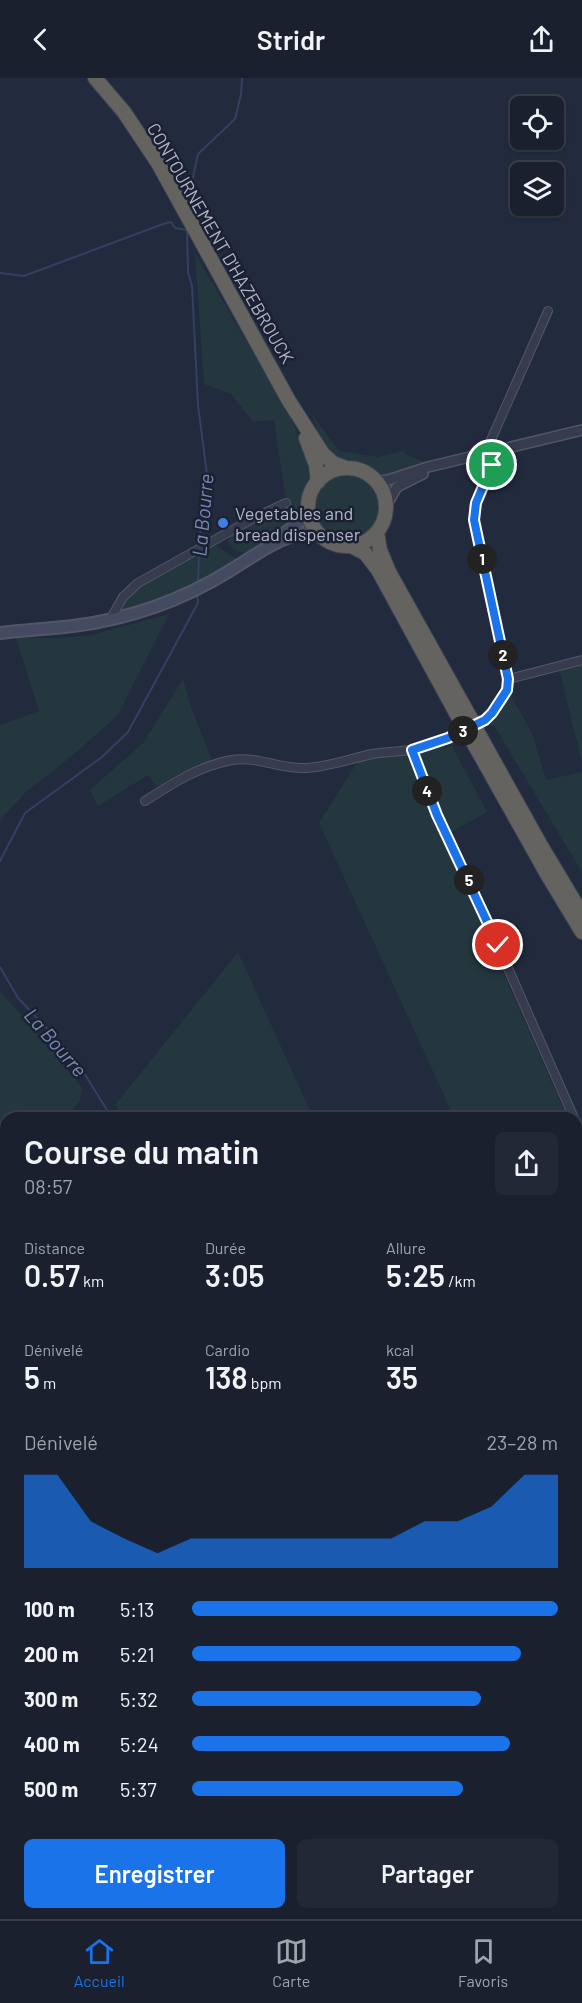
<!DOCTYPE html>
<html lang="fr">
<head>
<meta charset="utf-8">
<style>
  :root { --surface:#1a202e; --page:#232836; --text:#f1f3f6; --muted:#9fa3aa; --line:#383e4a; --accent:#1a73e8 }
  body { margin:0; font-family:Barlow,sans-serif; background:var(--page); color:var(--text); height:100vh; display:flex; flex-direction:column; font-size:22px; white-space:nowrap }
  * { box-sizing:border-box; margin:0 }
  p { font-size:20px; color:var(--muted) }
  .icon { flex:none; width:33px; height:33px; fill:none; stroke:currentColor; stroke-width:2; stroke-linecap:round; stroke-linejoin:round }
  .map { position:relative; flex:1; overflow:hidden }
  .drawer { position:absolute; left:0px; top:1034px; width:582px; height:808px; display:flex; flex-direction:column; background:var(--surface); border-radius:18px 18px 0 0; box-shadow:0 2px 4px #0004,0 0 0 2px var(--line) }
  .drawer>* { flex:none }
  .tools { position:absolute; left:510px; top:18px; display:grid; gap:12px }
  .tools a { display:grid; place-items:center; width:54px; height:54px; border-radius:9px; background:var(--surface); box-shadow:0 2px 4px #0004,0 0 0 2px var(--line); font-size:30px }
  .pin { position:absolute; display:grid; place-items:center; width:51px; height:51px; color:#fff; margin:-26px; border:3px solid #fff; border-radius:50%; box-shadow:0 2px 6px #0007 }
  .km { position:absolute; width:30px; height:30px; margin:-15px; border-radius:50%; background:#222; color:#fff; font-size:16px; line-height:30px; text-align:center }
  .round { display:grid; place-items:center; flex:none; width:63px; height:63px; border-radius:9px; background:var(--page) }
  .head { display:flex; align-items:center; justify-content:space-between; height:102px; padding:0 24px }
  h1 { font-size:33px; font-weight:600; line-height:45px }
  .stats { display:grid; grid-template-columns:repeat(3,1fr); gap:9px; height:102px; padding:6px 24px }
  .stats div { display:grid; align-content:center }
  .stats b { font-size:30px; font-weight:600 }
  .stats small { font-size:16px; font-weight:400 }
  .stats p { font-size:16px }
  .chart { height:168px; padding:12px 24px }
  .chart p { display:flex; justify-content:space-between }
  .chart svg { width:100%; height:108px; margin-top:6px; fill:var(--accent); opacity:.7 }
  .action { display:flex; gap:12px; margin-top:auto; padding:12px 24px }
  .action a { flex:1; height:69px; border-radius:9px; background:var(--accent); color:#fff; font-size:24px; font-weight:600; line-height:69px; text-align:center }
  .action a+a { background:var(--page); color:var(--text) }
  ul { padding:0 24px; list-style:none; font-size:20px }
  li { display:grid; grid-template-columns:96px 72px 1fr; align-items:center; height:45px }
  li i { height:15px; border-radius:8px; background:var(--accent) }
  header { display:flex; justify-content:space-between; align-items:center; height:78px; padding:0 24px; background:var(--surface); font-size:27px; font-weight:600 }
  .menu { display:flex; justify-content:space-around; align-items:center; height:84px; border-top:2px solid var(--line); background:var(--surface); font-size:16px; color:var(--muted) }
  .menu a { display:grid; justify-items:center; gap:3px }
  .menu .selected { color:var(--accent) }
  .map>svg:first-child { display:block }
  .green { fill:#24373e }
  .water { fill:#334063 }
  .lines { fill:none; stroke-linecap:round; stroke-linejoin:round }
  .stream { stroke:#334063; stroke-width:2 }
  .minor-casing { stroke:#515768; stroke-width:10 }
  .tertiary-casing { stroke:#515768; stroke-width:12 }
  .secondary-casing { stroke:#515768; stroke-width:14 }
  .trunk-casing { stroke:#3e4455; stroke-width:16 }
  .minor { stroke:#363c4d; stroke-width:8 }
  .tertiary { stroke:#363c4d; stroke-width:9 }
  .secondary { stroke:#444a60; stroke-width:10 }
  .trunk { stroke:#646360; stroke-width:14 }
  .rail { stroke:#586074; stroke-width:2; stroke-dasharray:6 6; stroke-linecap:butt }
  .trunk-bridge-casing { stroke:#3e4455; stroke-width:16; stroke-linecap:butt }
  .trunk-bridge { stroke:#646360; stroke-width:14 }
  .route-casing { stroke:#fff; stroke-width:12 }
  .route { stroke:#1a73e8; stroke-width:8 }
  .shop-dot { fill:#3f7fe0; stroke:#1b2132; stroke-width:2 }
  .labels { text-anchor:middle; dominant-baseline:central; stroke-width:5; stroke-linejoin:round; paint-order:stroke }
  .street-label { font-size:18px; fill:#b1b7c8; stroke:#1b2132 }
  .poi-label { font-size:18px; fill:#b1b7c8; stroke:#1b2132; text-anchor:start }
  .water-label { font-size:20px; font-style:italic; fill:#7889b2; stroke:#1b2132 }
</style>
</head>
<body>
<header><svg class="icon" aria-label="back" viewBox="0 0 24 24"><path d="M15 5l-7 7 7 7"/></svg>Stridr<svg class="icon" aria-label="share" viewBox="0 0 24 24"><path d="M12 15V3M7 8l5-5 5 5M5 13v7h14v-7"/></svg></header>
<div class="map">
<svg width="582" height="1841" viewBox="0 0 582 1841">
  <rect width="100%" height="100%" fill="#222a3d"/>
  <path class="green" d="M195 175 287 333 303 367 313 399 303 434 250 475C240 476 232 473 228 464L230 457 286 422 274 342 253 344 231 316 204 306Z
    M311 335 339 373 378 379 404 373 407 377 430 386 380 398 364 386 340 383 319 358Z
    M314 428a33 33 0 1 1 66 0a33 33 0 1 1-66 0Z
    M214 466 238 482 187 513 130 531H120L132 513 139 508Z
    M169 536 118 637 72 678 26 714 3 739 0 745V647L39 633 16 560H57L91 557Z
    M582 584V685L559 590Z
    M183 601 191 629 212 683 179 696 157 709 148 697 98 728 90 712 144 664Z
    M511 618 532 655 546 702 582 694V794L495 649 488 645C497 637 501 624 511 618Z
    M452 668 487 734 441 760 465 808 567 1039H454L319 745 358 683Z
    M238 874 313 1039H123L115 1027Z
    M0 913 56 976 82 1010 80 1022 67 1039 6 1040V1097L0 1103Z
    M576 1061 582 1075V1305L577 1307Z
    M6 1191V1298L0 1301V1193Z
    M576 1611 582 1612V1841L576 1827Z
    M147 1836H282L280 1841H143Z"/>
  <path class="water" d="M576 1218 582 1219 581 1293 576 1281Z"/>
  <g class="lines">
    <path class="stream" d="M190 129V113L198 76 235 41 241 16 242 0
      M187 149 188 194 192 208 198 327 208 404 206 428 202 439 199 468
      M0 195 24 198 163 146 171 144 175 150 187 152
      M198 507 199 474
      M0 783 25 735 102 679 128 654 198 525 197 516
      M0 889 18 920 74 979 112 1040
      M572 1836 573 1841
      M145 1841 150 1836"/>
    <defs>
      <path id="minor" d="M110 542 123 519 138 505 252 441 286 425
        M509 601 582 582
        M412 672 434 732 481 829 574 1040
        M145 723C173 705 199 688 232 682 257 678 280 691 305 690 327 689 350 681 372 676 384 674 397 674 409 672 434 668 465 656 485 642 495 635 508 616 509 604L475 451 474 429 492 387 491 362 548 233
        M576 1045 582 1058
        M0 1376 6 1385
        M285 1841 287 1836"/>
      <path id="tertiary" d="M376 403 388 402 428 389 582 352
        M386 428 397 409 423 396"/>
      <path id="secondary" d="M277 461 299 444 308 429
        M0 555C24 552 49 551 73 548 129 541 183 522 231 492 256 477 287 452 318 455"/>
      <path id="trunk" d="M95 0 124 34 158 85 289 323 323 376 333 385 346 390
        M306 360 316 387 318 404
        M308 429a39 39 0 1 1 78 0a39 39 0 1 1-78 0Z
        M377 454 380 472 389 494 471 641
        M351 468 365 475 378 492 462 646
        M477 653 540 766 582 836
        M469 657 547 796 582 854"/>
    </defs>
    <use href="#minor" class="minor-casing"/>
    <use href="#tertiary" class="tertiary-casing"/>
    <use href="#secondary" class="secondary-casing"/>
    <use href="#trunk" class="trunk-casing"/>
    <use href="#minor" class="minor"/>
    <use href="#tertiary" class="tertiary"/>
    <use href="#secondary" class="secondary"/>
    <use href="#trunk" class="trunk"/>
    <path class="rail" d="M0 1489 6 1490
      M576 1604 582 1605"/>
    <defs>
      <path id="trunk-bridge" d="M471 641 477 653
        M462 646 469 657"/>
    </defs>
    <use href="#trunk-bridge" class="trunk-bridge-casing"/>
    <use href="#trunk-bridge" class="trunk-bridge"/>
  </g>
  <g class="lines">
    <defs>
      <path id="route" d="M492 387 476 425 474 442 508 601 507 612 492 635 485 642 448 660 412 672 437 737 498 867"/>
    </defs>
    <use href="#route" class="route-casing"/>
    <use href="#route" class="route"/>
  </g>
  <circle class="shop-dot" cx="223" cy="445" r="6"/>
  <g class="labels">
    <g class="street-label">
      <text transform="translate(221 165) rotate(60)">CONTOURNEMENT D'HAZEBROUCK</text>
    </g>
    <g class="poi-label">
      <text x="235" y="435">Vegetables and<tspan x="235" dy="21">bread dispenser</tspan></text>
    </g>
    <g class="water-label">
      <text transform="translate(202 437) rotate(-85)">La Bourre</text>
      <text transform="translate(56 964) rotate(49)">La Bourre</text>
    </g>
  </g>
</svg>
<div class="tools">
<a><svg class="icon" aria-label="locate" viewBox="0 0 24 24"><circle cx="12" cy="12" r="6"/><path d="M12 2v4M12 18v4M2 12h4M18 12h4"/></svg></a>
<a><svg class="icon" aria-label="layers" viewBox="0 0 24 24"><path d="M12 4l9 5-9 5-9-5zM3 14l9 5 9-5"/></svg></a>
</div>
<div class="pin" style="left:492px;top:387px;background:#1e9e55"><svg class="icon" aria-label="arrive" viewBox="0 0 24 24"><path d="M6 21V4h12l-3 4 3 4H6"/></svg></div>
<div class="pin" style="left:498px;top:867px;background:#d93025"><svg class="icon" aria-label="check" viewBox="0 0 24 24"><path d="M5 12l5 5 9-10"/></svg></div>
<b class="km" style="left:482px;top:481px">1</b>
<b class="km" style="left:503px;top:577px">2</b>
<b class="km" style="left:463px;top:653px">3</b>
<b class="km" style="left:427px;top:713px">4</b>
<b class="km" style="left:469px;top:802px">5</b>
<section class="drawer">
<div class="head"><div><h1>Course du matin</h1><p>08:57</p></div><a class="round"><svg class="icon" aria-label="share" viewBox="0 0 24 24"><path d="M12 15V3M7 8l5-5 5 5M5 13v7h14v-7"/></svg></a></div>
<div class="stats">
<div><p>Distance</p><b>0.57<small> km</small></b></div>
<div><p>Durée</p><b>3:05</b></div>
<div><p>Allure</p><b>5:25<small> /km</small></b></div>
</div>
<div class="stats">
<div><p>Dénivelé</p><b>5<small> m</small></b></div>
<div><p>Cardio</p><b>138<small> bpm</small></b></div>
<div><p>kcal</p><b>35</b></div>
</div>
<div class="chart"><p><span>Dénivelé</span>23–28 m</p>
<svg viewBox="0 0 160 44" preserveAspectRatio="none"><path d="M0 44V6L10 6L20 25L30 32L40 38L50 32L60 32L70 32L80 32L90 32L100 32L110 32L120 25L130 25L140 19L150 6L160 6V44z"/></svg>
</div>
<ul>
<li><b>100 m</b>5:13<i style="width:100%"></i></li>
<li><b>200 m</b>5:21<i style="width:90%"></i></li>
<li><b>300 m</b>5:32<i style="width:79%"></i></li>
<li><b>400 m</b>5:24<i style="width:87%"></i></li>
<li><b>500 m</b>5:37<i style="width:74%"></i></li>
</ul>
<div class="action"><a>Enregistrer</a><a>Partager</a></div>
</section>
</div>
<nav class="menu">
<a class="selected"><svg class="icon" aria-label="home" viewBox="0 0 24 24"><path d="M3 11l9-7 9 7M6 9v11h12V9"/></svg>Accueil</a>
<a><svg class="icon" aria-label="map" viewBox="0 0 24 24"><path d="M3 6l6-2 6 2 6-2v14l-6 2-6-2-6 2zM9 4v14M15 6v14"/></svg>Carte</a>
<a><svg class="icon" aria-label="saved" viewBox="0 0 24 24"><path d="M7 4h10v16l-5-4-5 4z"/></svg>Favoris</a>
</nav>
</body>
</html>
